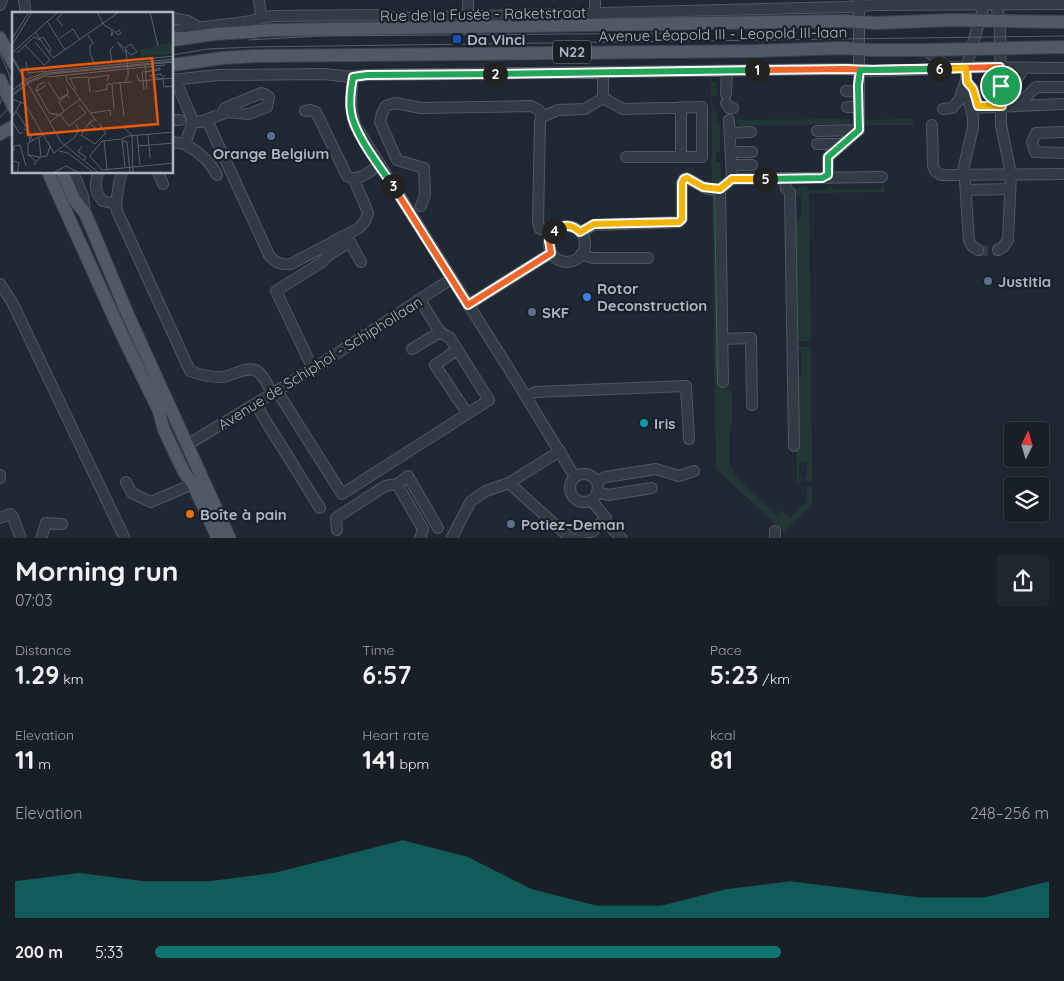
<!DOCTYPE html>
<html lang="en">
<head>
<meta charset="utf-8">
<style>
  :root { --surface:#181f26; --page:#21272e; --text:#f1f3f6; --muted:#9fa2a7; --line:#363d43; --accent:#0f766e }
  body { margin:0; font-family:Quicksand,sans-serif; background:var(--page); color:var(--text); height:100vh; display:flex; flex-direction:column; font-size:19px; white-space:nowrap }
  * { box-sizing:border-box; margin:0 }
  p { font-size:16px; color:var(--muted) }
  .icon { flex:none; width:28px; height:28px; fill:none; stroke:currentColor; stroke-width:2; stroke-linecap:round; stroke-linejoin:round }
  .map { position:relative; height:538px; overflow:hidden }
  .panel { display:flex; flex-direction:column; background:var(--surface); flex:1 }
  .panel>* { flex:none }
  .needle { width:32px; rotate:5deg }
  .buttons { position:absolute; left:1004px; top:422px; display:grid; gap:10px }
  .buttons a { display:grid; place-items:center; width:45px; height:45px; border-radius:5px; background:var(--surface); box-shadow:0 2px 12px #0003,0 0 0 1px var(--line); font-size:25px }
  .pin { position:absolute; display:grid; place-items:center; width:42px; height:42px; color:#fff; margin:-21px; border:2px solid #fff; border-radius:50%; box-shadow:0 1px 5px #0007 }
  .km { position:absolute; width:25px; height:25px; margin:-12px; border-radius:50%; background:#222; color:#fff; font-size:14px; line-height:25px; text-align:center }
  .round { display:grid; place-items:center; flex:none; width:52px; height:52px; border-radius:5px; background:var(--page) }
  .head { display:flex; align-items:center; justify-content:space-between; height:85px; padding:0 15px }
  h1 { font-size:28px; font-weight:800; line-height:38px }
  .metrics { display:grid; grid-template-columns:repeat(3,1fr); gap:8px; height:85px; padding:5px 15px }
  .metrics div { display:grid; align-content:center }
  .metrics b { font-size:25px; font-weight:800 }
  .metrics small { font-size:14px; font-weight:400 }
  .metrics p { font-size:14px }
  .chart { height:140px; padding:10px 15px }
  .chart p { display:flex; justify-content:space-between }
  .chart svg { width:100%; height:90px; margin-top:5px; fill:var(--accent); opacity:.7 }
  ul { padding:0 15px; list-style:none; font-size:16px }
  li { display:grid; grid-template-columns:80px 60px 1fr; align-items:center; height:38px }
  li i { height:12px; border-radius:6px; background:var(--accent) }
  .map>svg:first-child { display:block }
  .green { fill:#243737 }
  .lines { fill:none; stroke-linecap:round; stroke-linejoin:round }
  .minor-tunnel { stroke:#353e48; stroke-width:10; stroke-dasharray:10 5; stroke-linecap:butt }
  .minor-casing { stroke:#505962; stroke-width:12 }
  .major-casing { stroke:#3c444e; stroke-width:14 }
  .minor { stroke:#333b44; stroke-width:10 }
  .major { stroke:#515a64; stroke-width:12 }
  .tram { stroke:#555f6b; stroke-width:1 }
  .split-1-casing { stroke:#fff; stroke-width:10 }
  .split-2-casing { stroke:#fff; stroke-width:10 }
  .split-3-casing { stroke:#fff; stroke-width:10 }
  .split-4-casing { stroke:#fff; stroke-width:10 }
  .split-5-casing { stroke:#fff; stroke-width:10 }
  .split-6-casing { stroke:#fff; stroke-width:10 }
  .split-7-casing { stroke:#fff; stroke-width:10 }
  .split-1 { stroke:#f0652b; stroke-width:6 }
  .split-2 { stroke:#22a559; stroke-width:6 }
  .split-3 { stroke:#22a559; stroke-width:6 }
  .split-4 { stroke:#f0652b; stroke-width:6 }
  .split-5 { stroke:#f5b400; stroke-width:6 }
  .split-6 { stroke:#22a559; stroke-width:6 }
  .split-7 { stroke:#f5b400; stroke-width:6 }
  .transit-dot { fill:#1a4fb4; stroke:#182028; stroke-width:2 }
  .service-dot { fill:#5c6f8a; stroke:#182028; stroke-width:2 }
  .shop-dot { fill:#3f7fe0; stroke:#182028; stroke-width:2 }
  .culture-dot { fill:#0f9aa8; stroke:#182028; stroke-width:2 }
  .food-dot { fill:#e8710a; stroke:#182028; stroke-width:2 }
  .labels { text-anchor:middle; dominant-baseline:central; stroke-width:4.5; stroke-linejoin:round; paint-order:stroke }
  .shield { fill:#182028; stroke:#808993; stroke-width:1 }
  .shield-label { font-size:14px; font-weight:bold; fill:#acb6c1 }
  .street-label { font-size:15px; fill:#acb6c1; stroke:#182028 }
  .poi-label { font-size:15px; font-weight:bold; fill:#acb6c1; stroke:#182028; text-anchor:start }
  .inset-road { fill:none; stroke:#58616c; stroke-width:1 }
  .view { fill:#e8590c; fill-opacity:0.15; stroke:#e8590c; stroke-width:2.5 }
  .inset-edge { fill:none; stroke:#acb6c1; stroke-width:2.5 }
</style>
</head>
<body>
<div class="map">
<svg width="1064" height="539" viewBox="0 0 1064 539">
  <rect width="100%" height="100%" fill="#202933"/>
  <path class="green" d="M711 82H716L717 96H712L713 111H717V124H720V153H716V162H720L721 183 712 185Z
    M850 119V124L740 126 736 122V120Z
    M913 119V125H864V120Z
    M882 182H884V192L809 193 811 341H798L796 219H801V196H793L794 190 802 186H807V190H829V187H833V190L882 189Z
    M712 193H716L719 371 723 389 729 390 730 393H732V426H730V468H733V473L776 515 781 510 790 518 807 501V487H812V504L784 532 716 469Z
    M798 347H811L812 482 805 481V478L807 477V462H799V477L802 478 801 481 797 483 796 377 801 376V350H798Z"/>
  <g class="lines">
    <path class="minor-tunnel" d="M978 250 980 251 998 250"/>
    <defs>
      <path id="minor" d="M24 0 26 14
        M259 0 261 17
        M595 0V13
        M0 5 2 0
        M996 5 1000 22 1001 125 1011 174 1008 240 1003 247 998 250
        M468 16V0
        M172 18 188 21 198 27
        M172 31 245 22 272 16 376 15 402 18 845 7 875 5 1064 4
        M926 50 947 67
        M603 73V98
        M353 77C351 94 350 109 355 125L509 369 575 477
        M175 79 193 121 185 144C199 152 210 161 217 175
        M172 80 218 75 325 74C342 76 349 78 367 75L843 69 873 71 935 69 947 67 1064 68
        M967 82 973 89 978 107
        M846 91 859 92
        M726 94 727 71
        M1002 102 1024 68
        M726 103 729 108H733
        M1017 106 1036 87H1064
        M847 107H859
        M971 108 1064 104
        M943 109 952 108 959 100 965 83
        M305 111 310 110 316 112 347 176C358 183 370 171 379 165
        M542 117 558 110 585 109 603 98 623 109 702 107V157H681
        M172 120H180
        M207 120 269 255C275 263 281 265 291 264L359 228 365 221 368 213 354 179
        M729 120 732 179 882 177
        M193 121 200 122 227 112 249 114 267 107 269 97 265 94 261 93 225 108 222 113
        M932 125 933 166 935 171 941 175 1064 174
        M817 131 859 130
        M1064 132 1036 133 1032 142 1035 152 1064 153
        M731 133 751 132
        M172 142 185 144
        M817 144H844
        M731 152H752
        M626 157H681V107
        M731 165H752
        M73 172 83 196 85 213
        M98 172C95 184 94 192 103 201L116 204 119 183 122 172
        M158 172 163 184
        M785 178 786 189 790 192 794 446
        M825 178 828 175V157L859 130V1
        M720 189 723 382
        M966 190 1010 189
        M116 204 117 211 190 371C200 375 211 377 222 377 233 376 247 365 257 371 264 375 268 387 273 394
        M421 206 425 195 424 168 397 160 380 122 382 113 386 106 395 103 421 108 531 106 539 110 542 117 540 122 538 222 540 229
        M549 244a18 18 0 1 1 36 0a18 18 0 1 1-36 0Z
        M581 232 594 225 679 222 682 219V183L684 179 687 178C697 183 707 192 718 189 723 188 728 182 732 179
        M978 250 972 246 969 240 964 166 973 127V117L966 90V68L984 5
        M581 254 593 258H648
        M0 284 12 302 125 539
        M468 305 551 253
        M723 339 751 338 752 405
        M412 349 440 332 420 300
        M457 350 435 365 467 413
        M313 369 276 291 322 262 327 256 350 242 361 262
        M277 391 342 494 489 400 450 338 440 332
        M526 397 535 392 686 386 689 439
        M257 404 262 415 320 508
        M164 414C169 425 174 445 187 445
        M187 445 313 369 451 279
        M560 451 509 483 571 539
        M570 488a14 14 0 1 1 28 0a14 14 0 1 1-28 0Z
        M0 475V478
        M596 481 606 477 656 469 679 476 694 471
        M126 482 132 493 151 502 193 484C194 468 183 464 187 445
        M397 484 423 529 420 539
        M597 492 608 495 652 488
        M0 518 10 514 13 517 21 539
        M604 520 622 539
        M337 530 336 518 385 486 397 484 408 476 438 528
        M41 539 46 523 62 524
        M451 539 471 501 486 491 509 483
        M578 539 584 532H592L606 518 591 500
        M775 539V531"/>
      <path id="major" d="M0 38 14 64
        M172 40 215 34 273 30 845 21 875 23 952 20 1064 22
        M172 65 223 58 255 56 756 51 842 48 872 50H926L1064 47
        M0 80 14 108
        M0 134 14 126
        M48 172 121 333 159 411 164 430 184 472 193 484 218 539
        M62 172 74 199 85 213 94 234 128 315 230 539"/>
    </defs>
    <use href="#minor" class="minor-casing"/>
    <use href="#major" class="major-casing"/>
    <use href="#minor" class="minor"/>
    <use href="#major" class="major"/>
    <path class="tram" d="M172 32 257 38
      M249 40 319 36 699 33
      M0 43 14 52
      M0 54C10 75 22 99 0 117
      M172 55 208 49 252 47 1064 36
      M0 104 5 90 4 74"/>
  </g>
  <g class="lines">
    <defs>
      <path id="split-1" d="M757 70 846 69 873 70 1000 67 1001 86"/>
      <path id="split-2" d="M495 74 757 70"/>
      <path id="split-3" d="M393 186C380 167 354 134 351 112 349 101 351 88 353 77L367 75 495 74"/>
      <path id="split-4" d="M393 186 468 305 551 253 549 241 554 231"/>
      <path id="split-5" d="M554 231C563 224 572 224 580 232L594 224 679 222 682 219V183L684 179 687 178 703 187 720 189 732 179H765"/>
      <path id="split-6" d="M765 179 822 178 828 175V157L859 130 858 85 860 70 939 69"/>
      <path id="split-7" d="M939 69 966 68 967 82 973 89 978 106H1002L1001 86"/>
    </defs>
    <use href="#split-1" class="split-1-casing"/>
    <use href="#split-2" class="split-2-casing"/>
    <use href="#split-3" class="split-3-casing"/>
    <use href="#split-4" class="split-4-casing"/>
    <use href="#split-5" class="split-5-casing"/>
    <use href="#split-6" class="split-6-casing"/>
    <use href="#split-7" class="split-7-casing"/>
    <use href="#split-1" class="split-1"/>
    <use href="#split-2" class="split-2"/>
    <use href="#split-3" class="split-3"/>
    <use href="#split-4" class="split-4"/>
    <use href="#split-5" class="split-5"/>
    <use href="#split-6" class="split-6"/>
    <use href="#split-7" class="split-7"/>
  </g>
  <rect class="transit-dot" x="452" y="34" width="10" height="10" rx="2.5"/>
  <g class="service-dot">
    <circle cx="271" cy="136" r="5"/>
    <circle cx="988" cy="281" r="5"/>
    <circle cx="532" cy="312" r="5"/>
    <circle cx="511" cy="524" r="5"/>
  </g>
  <circle class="shop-dot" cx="587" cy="297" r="5"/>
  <circle class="culture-dot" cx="644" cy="423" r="5"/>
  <circle class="food-dot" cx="190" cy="514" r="5"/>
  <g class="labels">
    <rect class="shield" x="553" y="40.5" width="38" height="23" rx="4"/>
    <g class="shield-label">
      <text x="572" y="52">N22</text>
    </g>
    <g class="street-label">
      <text transform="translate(483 14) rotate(-1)">Rue de la Fusée - Raketstraat</text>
      <text transform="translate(723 34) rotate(-1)">Avenue Léopold III - Leopold III-laan</text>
      <text transform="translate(320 363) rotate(-32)">Avenue de Schiphol - Schiphollaan</text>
    </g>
    <g class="poi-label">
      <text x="467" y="39">Da Vinci</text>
      <text x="271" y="153" text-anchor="middle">Orange Belgium</text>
      <text x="998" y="281">Justitia</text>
      <text x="597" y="288">Rotor<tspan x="597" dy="17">Deconstruction</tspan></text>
      <text x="542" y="312">SKF</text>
      <text x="654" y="423">Iris</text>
      <text x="200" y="514">Boîte à pain</text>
      <text x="521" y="524">Potiez–Deman</text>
    </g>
  </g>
  <g transform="translate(12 12)">
    <rect width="161" height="161" fill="#202933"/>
    <path d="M161 30V42L129 44 128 38Z" fill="#243737"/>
    <path class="inset-road" d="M85 0 92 13 99 17 101 22 99 24 100 20M138 0 146 34M50 2 45 7 51 14M35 9 53 38M100 17 106 23 109 21 107 18 104 20M23 20 41 46M76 23 81 31 78 34V42L83 53M48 26 61 17 68 28M0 27 17 0M28 27 31 25 39 37 37 41M23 30 38 48 32 53M0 33 20 0M13 33 32 53M0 41 46 0M5 41 22 25 28 28M0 44 49 130 87 161M0 46 12 67 7 75M41 46 107 0M14 50 16 61 34 59M106 50 162 44M100 51 98 38 102 34M133 53 135 77M130 60 148 58V56L135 60M130 60 132 78M54 63 55 69 85 110M125 63 127 69 162 66M149 64V62L138 64 149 67 153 63M35 65 153 53M77 66 97 63 95 69M151 67 152 75 162 74M33 70 26 73 24 80 34 73M36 70 47 87 56 82 55 76M113 70 116 64V57L114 39V37L105 30 112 39H114L116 40 119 43 125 40 119 32 113 36M101 71 120 70M108 71 112 104M100 73 102 97M64 78 58 66 76 65 78 80M0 79 13 68 37 59 162 47M83 80 95 77V72H101M26 81 37 101 47 103M0 83 15 70 36 61 162 49M0 84 18 70 38 62 162 50M0 87 13 92 42 141 63 125 67 118 64 112M4 99 15 116 12 118M52 99 47 90 55 83 57 86M79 101 98 98 99 104M48 102 57 114 74 101 67 93M0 106 9 90M83 107 77 111 86 118 90 114 87 112M0 109 8 122 11 120M38 110 68 87M77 111 69 123 83 132 94 121 89 115M110 114 120 123 121 161M136 122 138 146M125 123 128 153M27 126 29 145M110 127 116 124 162 120M92 129 95 157M111 129 115 130 118 161M18 130 17 120 21 129M70 134 66 140 74 145 72 148M126 134 162 131M2 139V134L8 133 14 154M47 139 56 141 82 161M16 143V131L31 123M2 149 7 151 5 161M24 149 16 143 28 145M22 153 28 145 35 144 38 134M113 155 110 127 90 129 78 144 90 158 162 151M41 161 54 154 67 161"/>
    <path class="view" d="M140 46 146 112 16 123 10 58Z"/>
    <rect width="161" height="161" class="inset-edge"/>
  </g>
</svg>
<div class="buttons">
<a><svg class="needle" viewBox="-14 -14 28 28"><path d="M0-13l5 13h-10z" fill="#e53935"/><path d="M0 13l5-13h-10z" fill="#9fa2a7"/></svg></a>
<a><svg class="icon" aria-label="layers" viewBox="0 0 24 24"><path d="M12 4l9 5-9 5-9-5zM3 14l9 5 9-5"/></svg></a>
</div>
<div class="pin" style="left:1001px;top:86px;background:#1e9e55"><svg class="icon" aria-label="arrive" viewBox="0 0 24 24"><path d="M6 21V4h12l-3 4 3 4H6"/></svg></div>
<b class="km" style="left:757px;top:70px">1</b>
<b class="km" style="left:495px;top:74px">2</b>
<b class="km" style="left:393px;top:186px">3</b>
<b class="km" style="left:554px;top:231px">4</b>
<b class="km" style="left:765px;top:179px">5</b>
<b class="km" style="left:939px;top:69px">6</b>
</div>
<section class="panel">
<div class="head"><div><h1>Morning run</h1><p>07:03</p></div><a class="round"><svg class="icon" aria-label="share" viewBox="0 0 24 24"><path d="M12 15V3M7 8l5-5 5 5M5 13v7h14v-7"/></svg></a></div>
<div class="metrics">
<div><p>Distance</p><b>1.29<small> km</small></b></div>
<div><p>Time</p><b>6:57</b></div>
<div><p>Pace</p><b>5:23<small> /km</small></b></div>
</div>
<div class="metrics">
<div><p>Elevation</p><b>11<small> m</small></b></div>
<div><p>Heart rate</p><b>141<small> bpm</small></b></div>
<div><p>kcal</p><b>81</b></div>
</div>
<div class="chart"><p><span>Elevation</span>248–256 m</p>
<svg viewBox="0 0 160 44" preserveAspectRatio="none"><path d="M0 44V26L10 22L20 26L30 26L40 22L50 14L60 6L70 14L80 30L90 38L100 38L110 30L120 26L130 30L140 34L150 34L160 26V44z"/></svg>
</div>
<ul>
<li><b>200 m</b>5:33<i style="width:70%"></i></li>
</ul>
</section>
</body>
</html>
